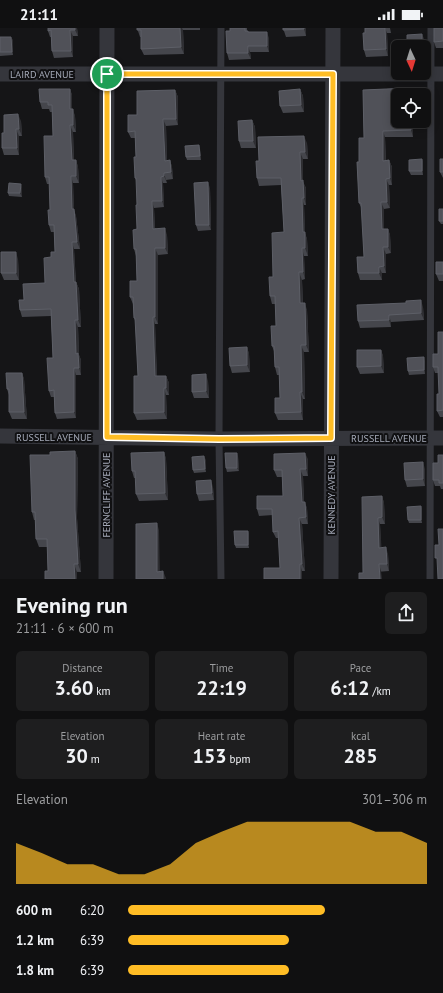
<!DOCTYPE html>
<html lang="en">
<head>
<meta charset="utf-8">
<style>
  :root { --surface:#101011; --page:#1e1e1f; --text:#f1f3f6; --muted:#9c9d9f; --line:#303031; --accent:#ffbd25 }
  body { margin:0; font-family:"PT Sans",sans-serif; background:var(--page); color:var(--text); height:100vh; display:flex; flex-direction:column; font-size:15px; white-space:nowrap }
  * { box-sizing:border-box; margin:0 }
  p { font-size:13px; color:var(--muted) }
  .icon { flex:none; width:22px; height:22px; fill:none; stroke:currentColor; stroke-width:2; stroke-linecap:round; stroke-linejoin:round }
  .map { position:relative; height:551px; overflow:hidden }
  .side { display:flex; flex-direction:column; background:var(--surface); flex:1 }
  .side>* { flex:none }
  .needle { width:26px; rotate:176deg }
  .buttons { position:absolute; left:391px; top:12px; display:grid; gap:8px }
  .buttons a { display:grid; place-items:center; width:40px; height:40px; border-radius:6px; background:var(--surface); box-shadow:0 2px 10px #0003,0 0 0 1px var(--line); font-size:20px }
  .pin { position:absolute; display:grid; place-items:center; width:34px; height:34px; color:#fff; margin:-17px; border:2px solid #fff; border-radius:50%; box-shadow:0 1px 4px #0007 }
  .round { display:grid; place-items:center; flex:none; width:42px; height:42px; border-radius:6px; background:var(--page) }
  .summary { display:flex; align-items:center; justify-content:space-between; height:68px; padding:0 16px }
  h1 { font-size:22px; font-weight:800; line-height:30px }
  .stats { display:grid; grid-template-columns:repeat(3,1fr); gap:6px; height:68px; padding:4px 16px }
  .stats div { display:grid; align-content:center; border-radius:6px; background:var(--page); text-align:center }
  .stats b { font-size:20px; font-weight:800 }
  .stats small { font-size:11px; font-weight:400 }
  .stats p { font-size:11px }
  .chart { height:112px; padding:8px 16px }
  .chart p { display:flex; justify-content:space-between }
  .chart svg { width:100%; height:72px; margin-top:4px; fill:var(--accent); opacity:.7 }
  ul { padding:0 16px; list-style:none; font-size:13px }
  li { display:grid; grid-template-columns:64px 48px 1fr; align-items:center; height:30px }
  li i { height:10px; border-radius:5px; background:var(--accent) }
  .status { display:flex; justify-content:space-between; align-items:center; height:28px; padding:0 20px; background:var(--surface); direction:ltr }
  .status svg { height:11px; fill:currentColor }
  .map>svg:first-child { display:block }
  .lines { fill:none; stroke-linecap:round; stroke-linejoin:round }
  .service { stroke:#35363c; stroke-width:7 }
  .minor { stroke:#35363c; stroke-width:15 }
  .wall { fill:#45464c }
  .shaded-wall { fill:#2e2e32 }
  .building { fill:#505158; stroke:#5d5f67 }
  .route-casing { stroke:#fff; stroke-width:8 }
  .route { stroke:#ffbd25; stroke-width:5 }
  .labels { text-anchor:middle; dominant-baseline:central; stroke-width:4; stroke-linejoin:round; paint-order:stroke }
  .street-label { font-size:10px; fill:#a5aab8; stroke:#101012 }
</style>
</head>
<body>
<div class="status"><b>21:11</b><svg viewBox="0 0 49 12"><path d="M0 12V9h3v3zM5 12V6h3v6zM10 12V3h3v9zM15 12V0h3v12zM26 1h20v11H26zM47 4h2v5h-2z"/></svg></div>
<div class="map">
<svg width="443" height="551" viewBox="0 0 443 551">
  <rect width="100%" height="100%" fill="#151517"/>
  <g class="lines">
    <path class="service" d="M221 551 219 411 221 0
      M430 551 431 0"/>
    <path class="minor" d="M0 46H443
      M0 408 219 411 443 410
      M106 551 107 0
      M331 551 333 0"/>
  </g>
  <path class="wall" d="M48 0H77L78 8H73V29L54 30 52 23 51 9H50L48 3Z
    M137 0H200V2H183L184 26 144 27 141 21V9H140Z
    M230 0H247V3L248 4 269 10V24H250L251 31 229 32 227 25 230 3Z
    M283 0H306V8L286 9Z
    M365 0H390L391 5H387L388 28 366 29 364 22Z
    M443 0V20H436L434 14Z
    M0 9 13 12V27L0 28Z
    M410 60 412 67H398V93H413V109H385L386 133 389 132 392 139V157H389L390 180 384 181V201H388L390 207 391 225 386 226V245H382V252H360L358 245 357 229H364L362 181 359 175 357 134H359V110H364L363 62Z
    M70 61 72 67V81L75 88 76 104H73L74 132H76L78 139 79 155H73L74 182 76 188 80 221H74L76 254 79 261 81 299H78L79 327 81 332V347H76V390L57 391 55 385 54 369H51L49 363 53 330 51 288 22 289 20 282 24 272 45 255 51 229 55 224 54 204H51L49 197 50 182V156H47L45 149 53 108 52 84H50L49 81H42L40 74Z
    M300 61 303 68 304 84 283 85 280 78Z
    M175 62 178 69V97L166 98 167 132H170L172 139 173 151 166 152 167 155H163L164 179 154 180 155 200 167 207 168 226 158 227V296H155L157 348H166L169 355V367H166L167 391 137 392 134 385 138 348 136 295 134 290 133 276 130 269 137 253 136 228 134 221 137 201V154L135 150 136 129 135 110H131L128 104 137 87Z
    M252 92 255 99 256 120H241L239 113Z
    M21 93 22 108H19V127H4L2 120 4 105Z
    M307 115 308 131H303V154L306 160V177H304L305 205 307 211 308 228H304L305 251 302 252 303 275 307 282 309 324H304L305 371H303V392H278L275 385 280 370 279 347H277L275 339 274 323 272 318 276 298V276H272L270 268 273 249 284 204 281 157 259 158 257 150 259 133Z
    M200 121 201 132H187L186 129Z
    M422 131 423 135V147H411L409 143Z
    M443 131V150L440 144Z
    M22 159V169L9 168 8 165Z
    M210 160 211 202 198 203 196 197Z
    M443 181V196H441L439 193Z
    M18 231 19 252H4L1 245Z
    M443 234V253H439L436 246Z
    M423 279 424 292 391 294V299L360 300 358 293Z
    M443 304V389H440L437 383 439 366V345H435L433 339 438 326Z
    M247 319 249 326 250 344 232 345 230 338Z
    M381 322 383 328 384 345 360 346 357 339Z
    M425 333V346L409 347 408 343Z
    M22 345 24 351 27 391H12L9 384V367L7 361Z
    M208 353 209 370H194L192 364Z
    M75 423 78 431 77 490 81 544 48 543 47 519H39L36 511 35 492H34L32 484 50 427Z
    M164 424 166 431 168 472 139 473 136 466V450H134L132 443Z
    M443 427V461H441L440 458H435L433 452 438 435Z
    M238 428 239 443 227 444 226 440Z
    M308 431V448H303L304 474 307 480 308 496H302L305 543H302V551H264L280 540 279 510H276L273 504V487L259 488 257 481 283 468 282 449H277L274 442Z
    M206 432V444L194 445 193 442Z
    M425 441V458L407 459 405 452Z
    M213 459 214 472 199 473 197 466Z
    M382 468 384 475 385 496H380L381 520 388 526 389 543 363 545Z
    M421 478 422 482V495H409L408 492Z
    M248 503 249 507V520H236L235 517Z"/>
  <path class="shaded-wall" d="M75 0H77L78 8 75 2Z
    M180 0H182L183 2 184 26 181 19Z
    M304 0H306V8L304 1Z
    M385 0 387 5 388 28 386 21Z
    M70 2 73 8V29L71 23Z
    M267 4 269 10V24L267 18Z
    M422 6 425 13V29L424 26V19H422Z
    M11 9 13 12V27L12 24Z
    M248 18 250 24 251 31 248 25Z
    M410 60 412 67H410Z
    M70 61 72 67V88L70 81Z
    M300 61 303 68 304 84 301 77Z
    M175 62 178 69V97L176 91Z
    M73 81 75 88 76 104 73 97Z
    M18 86 21 93 22 108 19 101Z
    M163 91 166 98 167 139 165 133Z
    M252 92 255 99 256 120 253 113Z
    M410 93H413V109L411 102Z
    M70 97 73 104 74 139 72 132Z
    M16 101 19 108V127L17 120Z
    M383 103 385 109 386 139 383 133Z
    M304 108 307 115 308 131 305 124Z
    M199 117 200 121 201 132 200 128Z
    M300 124 303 131V154L306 160V177L304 170 301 153Z
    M422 131 423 135V147L422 143Z
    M76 132 78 139 79 155 76 148Z
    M170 132 172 139 173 151 171 144Z
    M389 132 392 139V157L390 150Z
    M164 145 166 152 167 155 164 148Z
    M71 148 73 155 74 182 76 188 80 221 77 214 72 181Z
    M161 149 163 155 164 179 162 173Z
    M386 151 389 157 390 180 387 174Z
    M208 154 210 160 211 202 209 197Z
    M21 156 22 159V169L20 165Z
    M302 170 304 177 305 205 307 211 308 228 305 220 303 204Z
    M152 173 154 180 155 207 153 201Z
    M381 174 384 181V207L382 201Z
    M165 200 167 207 168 226 165 220Z
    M388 201 390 207 391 225 388 219Z
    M72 214 74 221 76 261 74 254Z
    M383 219 386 226V245L384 238Z
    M155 220 158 227V296L155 289Z
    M302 220 304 228 305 251 303 244Z
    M16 224 18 231 19 252 16 245Z
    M379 239 382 245V252L379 245Z
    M299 244 302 252 303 282 300 275Z
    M76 254 79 261 81 299 78 292Z
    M421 272 423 279 424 292 421 285Z
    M305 275 307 282 309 324 306 317Z
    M389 287 391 294V299L389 292Z
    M153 289 155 296 157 355 155 348Z
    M75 292 78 299 79 327 81 332V347L79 340 76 326Z
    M301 317 304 324 305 371 302 364Z
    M247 319 249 326 250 344 247 337Z
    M381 322 383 328 384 345 381 338Z
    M424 329 425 333V346L424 342Z
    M74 340 76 347V390L74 384Z
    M22 345 24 351 27 391 24 384Z
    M206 346 208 353 209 370 206 363Z
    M166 348 169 355V367L166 360Z
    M164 360 166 367 167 391 164 384Z
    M300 364 303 371V392L301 384Z
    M75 423 78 431 77 490 81 544 78 536 75 482Z
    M164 424 166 431 168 472 165 465Z
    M237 425 238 428 239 443 237 440Z
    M305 425 308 431V448L306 441Z
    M204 428 206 432V444L205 441Z
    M423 434 425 441V458L423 451Z
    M300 441 303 448 304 480 302 474Z
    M211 452 213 459 214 472 212 465Z
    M382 468 384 475 385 496 382 489Z
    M305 474 307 480 308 496 306 489Z
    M421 478 422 482V495L421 492Z
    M299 490 302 496 305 543 302 536Z
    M378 490 380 496 382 527 379 520Z
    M157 495 159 502 160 550 157 544Z
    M248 503 249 507V520L248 517Z
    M386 519 388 526 389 543 387 536Z
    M74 536 77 544V551H75Z
    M300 536 302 543V551H300Z
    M379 536 381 543 382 551H380Z
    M163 543 166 550V551H163Z"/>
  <path class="building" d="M48 0H75V2H70L71 23H52L51 2 48 3Z
    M137 0H180L181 19 141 21V2H137Z
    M230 0H245V3H248V4H267V18H248V25H227L226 3H230Z
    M283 0H304V1L283 2Z
    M365 0H385L386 21 364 22 363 5H365Z
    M434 0H443V13L434 14Z
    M422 6V19H407V7Z
    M0 9H11L12 24H0Z
    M410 60V67H398V93H410L411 102 383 103V133L389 132 390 150 386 151 387 174H381L382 201H388V219H383L384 238 379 239V245H358L357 229H364L361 175H359L357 134H359V110H364L363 62Z
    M39 61H70V81H73V97H70L72 132H76V148H71L72 181H74L77 214H72L74 254H76L78 292H75L76 326 78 325 79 340H74V384L55 385 54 362 49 363 47 330H53L51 281 20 282 19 272H24L23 256 45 255 44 230 51 229V224H55L54 197H49L48 182H50L49 149H45L44 108H53L52 77H48V74H40Z
    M300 61 301 77 280 78 279 63Z
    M175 62 176 91H163L165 133 170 132 171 144 164 145V148L161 149 162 173H152L153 201 165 200V220H155V289H153L155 348H166V360H164V384L134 385V348H138L135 290H134L133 269H130V253H137L136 221H134L133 202 137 201 136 177H137L136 150H135L134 129H136L135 103 128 104V87H137V63Z
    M18 86 19 101H16L17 120H2V105H4V87Z
    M252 92 253 113H239L238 93Z
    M304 108 305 124H300L301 153 303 152 304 170H302L303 204H305V220H302L303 244H299L300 275H305L306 317H301L302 364H300L301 384 275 385V370H280L279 339H275L274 318H272L271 298H276L275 268H270L269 249H273L272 205 284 204 281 150H257L256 133H259L258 109Z
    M199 117 200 128 186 129 185 118Z
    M422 131V143H409V132Z
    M440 131H443V144H440Z
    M208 154 209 197H196L194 155Z
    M9 155 21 156 20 165H8Z
    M439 181H443V193H439Z
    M1 224H16V245H1Z
    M436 234H443V246H436Z
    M421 272V285L389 287V292L358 293 357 277 406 275V273Z
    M438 304H443V382L437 383V366H439L438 341V339H433V326H438Z
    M247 319V337L230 338 229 320Z
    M357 322H381V338L357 339Z
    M424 329V342L408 343 407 330Z
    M6 345H22L24 384H9V361H7Z
    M206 346V363L192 364V347Z
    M75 423V482L78 536H74L75 551H45V543H48L47 511H36L35 484H32L30 427H50V424Z
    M164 424 165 465 136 466 135 443H132L131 425Z
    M225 425H237V440H226Z
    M305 425 306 441H300L302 474H305L306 489 299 490 302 536H300V551H264V540H280L278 503 273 504 272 481H257V468H283L282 442H274V426Z
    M438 427H443V455H439V452H433V435H438Z
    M204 428 205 441 193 442 192 429Z
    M423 434V451L405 452 404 435Z
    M211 452 212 465 197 466 196 453Z
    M382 468V489L378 490 379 520 386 519 387 536H379L380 551H359V545H363L362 469Z
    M421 478V492H408L407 479Z
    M157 495V544L163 543V551H136V496Z
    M438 501H443V551H438L437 530H435V517H439Z
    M234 503H248V517H235Z"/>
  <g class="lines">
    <defs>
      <path id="route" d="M107 46H333L331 410 219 411 107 409Z"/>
    </defs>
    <use href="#route" class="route-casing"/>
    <use href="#route" class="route"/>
  </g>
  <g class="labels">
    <g class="street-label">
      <text x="42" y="46">LAIRD AVENUE</text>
      <text x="54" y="409">RUSSELL AVENUE</text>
      <text x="389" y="410">RUSSELL AVENUE</text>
      <text transform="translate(106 467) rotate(-90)">FERNCLIFF AVENUE</text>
      <text transform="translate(331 467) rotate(-90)">KENNEDY AVENUE</text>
    </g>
  </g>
</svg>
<div class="buttons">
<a><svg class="needle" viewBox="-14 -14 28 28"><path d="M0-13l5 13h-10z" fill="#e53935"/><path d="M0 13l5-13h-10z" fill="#9c9d9f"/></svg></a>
<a><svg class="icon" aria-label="locate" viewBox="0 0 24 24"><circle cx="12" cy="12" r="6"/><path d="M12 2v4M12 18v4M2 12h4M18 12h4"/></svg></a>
</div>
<div class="pin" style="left:107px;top:46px;background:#1e9e55"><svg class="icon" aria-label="arrive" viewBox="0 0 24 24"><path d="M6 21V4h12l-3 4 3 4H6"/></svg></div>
</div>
<section class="side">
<div class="summary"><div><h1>Evening run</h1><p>21:11 · 6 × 600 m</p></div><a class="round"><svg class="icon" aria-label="share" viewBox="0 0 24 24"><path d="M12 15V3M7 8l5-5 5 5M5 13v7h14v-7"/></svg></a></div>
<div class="stats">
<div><p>Distance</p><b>3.60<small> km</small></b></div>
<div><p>Time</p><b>22:19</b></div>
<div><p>Pace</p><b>6:12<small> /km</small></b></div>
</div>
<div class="stats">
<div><p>Elevation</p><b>30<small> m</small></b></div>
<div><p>Heart rate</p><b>153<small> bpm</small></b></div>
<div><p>kcal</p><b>285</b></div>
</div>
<div class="chart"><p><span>Elevation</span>301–306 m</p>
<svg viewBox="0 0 160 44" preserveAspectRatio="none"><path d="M0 44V19L10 25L20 32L30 32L40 38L50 38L60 32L70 19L80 12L90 6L100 6L110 6L120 6L130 6L140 12L150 12L160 19V44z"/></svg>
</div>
<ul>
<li><b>600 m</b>6:20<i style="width:66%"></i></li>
<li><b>1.2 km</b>6:39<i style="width:54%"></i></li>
<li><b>1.8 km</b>6:39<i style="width:54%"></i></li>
</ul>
</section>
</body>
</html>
